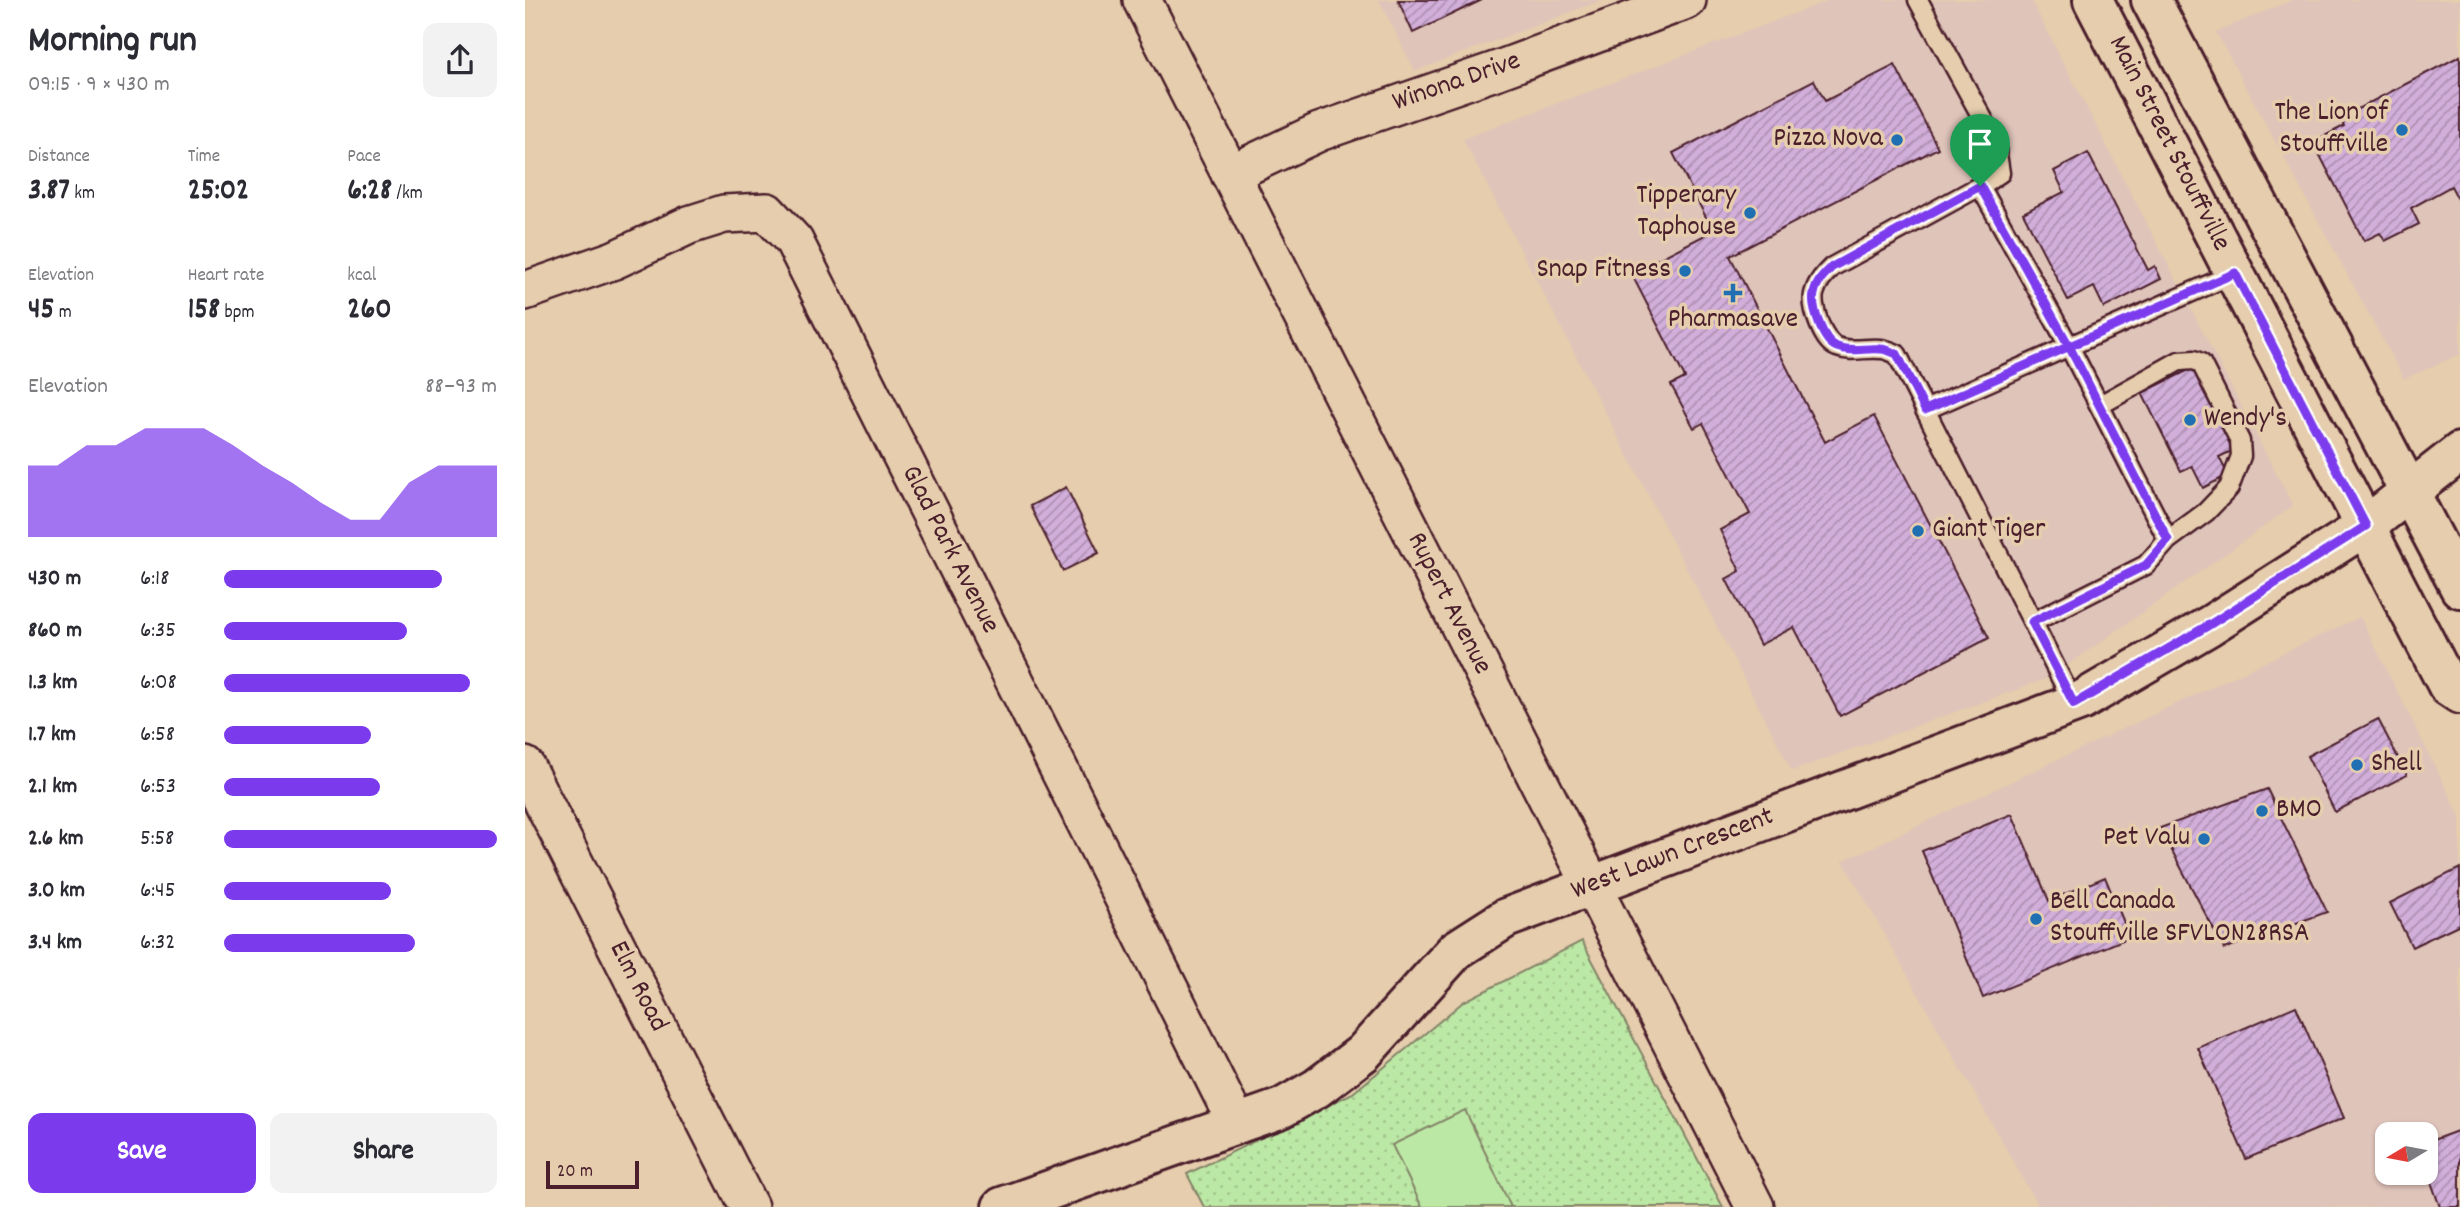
<!DOCTYPE html>
<html lang="en">
<head>
<meta charset="utf-8">
<style>
  :root { --surface:#fff; --page:#f2f2f3; --text:#2b2b33; --muted:#7c7c81; --accent:#7c3aed }
  body { margin:0; font-family:Dekko,sans-serif; background:var(--page); color:var(--text); height:100vh; display:flex; flex-direction:column; font-size:26px; white-space:nowrap }
  * { box-sizing:border-box; margin:0 }
  p { font-size:23px; color:var(--muted) }
  .icon { flex:none; width:38px; height:38px; fill:none; stroke:currentColor; stroke-width:2; stroke-linecap:round; stroke-linejoin:round }
  .map { position:relative; flex:1; overflow:hidden }
  .panel { display:flex; flex-direction:column; background:var(--surface); width:525px }
  .panel>* { flex:none }
  .needle { width:46px; rotate:260deg }
  .controls { position:absolute; left:1850px; top:1122px; display:grid; gap:14px }
  .controls a { display:grid; place-items:center; width:63px; height:63px; border-radius:14px; background:var(--surface); box-shadow:0 2px 5px #0004; font-size:35px }
  .scale { position:absolute; left:21px; bottom:18px; width:93px; box-sizing:border-box; padding-left:7px; border:4px solid #4a1f2b; border-top:0; font-size:19px; line-height:24px; white-space:nowrap; color:#4a1f2b; -webkit-text-stroke:5px #e5cdad; paint-order:stroke }
  .pin { position:absolute; display:grid; place-items:center; width:60px; height:60px; color:#fff; margin:-72px -30px; border-radius:50% 50% 50% 0; rotate:-45deg; box-shadow:0 0 7px #0007 }
  .pin .icon { rotate:45deg }
  .round { display:grid; place-items:center; flex:none; width:74px; height:74px; border-radius:14px; background:var(--page) }
  .overview { display:flex; align-items:center; justify-content:space-between; height:119px; padding:0 28px }
  h1 { font-size:38px; font-weight:800; line-height:52px }
  .stats { display:grid; grid-template-columns:repeat(3,1fr); gap:10px; height:119px; padding:7px 28px }
  .stats div { display:grid; align-content:center }
  .stats b { font-size:30px; font-weight:800 }
  .stats small { font-size:19px; font-weight:400 }
  .stats p { font-size:19px }
  .chart { height:196px; padding:14px 28px }
  .chart p { display:flex; justify-content:space-between }
  .chart svg { width:100%; height:126px; margin-top:7px; fill:var(--accent); opacity:.7 }
  .action { display:flex; gap:14px; margin-top:auto; padding:14px 28px }
  .action a { flex:1; height:80px; border-radius:14px; background:var(--accent); color:#fff; font-size:28px; font-weight:800; line-height:80px; text-align:center }
  .action a+a { background:var(--page); color:var(--text) }
  ul { padding:0 28px; list-style:none; font-size:23px }
  li { display:grid; grid-template-columns:112px 84px 1fr; align-items:center; height:52px }
  li i { height:18px; border-radius:9px; background:var(--accent) }
  main { display:flex; flex:1; min-height:0 }
  .map>svg:first-child { display:block }
  .built { fill:#dfc4ba; fill-rule:evenodd }
  .grass { fill:url(#grass-dots); stroke:#838468; stroke-width:2 }
  .garden { fill:#bce8a5; stroke:#838468; stroke-width:2 }
  .building { fill:url(#building-hatch); stroke:#4a1f2b; stroke-width:2 }
  .lines { fill:none; stroke-linecap:round; stroke-linejoin:round }
  .lane-casing { stroke:#4a1f2b; stroke-width:23 }
  .street-casing { stroke:#4a1f2b; stroke-width:42 }
  .secondary-casing { stroke:#4a1f2b; stroke-width:44 }
  .lane { stroke:#e5cdad; stroke-width:18 }
  .street { stroke:#e5cdad; stroke-width:37 }
  .secondary { stroke:#e5cdad; stroke-width:38 }
  .route-casing { stroke:#fff; stroke-width:14 }
  .route { stroke:#7c3aed; stroke-width:9 }
  .poi-dot { fill:#1f6fb2; stroke:#e5cdad; stroke-width:2.5 }
  .labels { text-anchor:middle; dominant-baseline:central; stroke-width:7; stroke-linejoin:round; paint-order:stroke }
  .street-label { font-size:28px; fill:#4a1f2b; stroke:#e5cdad }
  .poi-label { font-size:28px; fill:#4a1f2b; stroke:#e5cdad; text-anchor:end }
</style>
</head>
<body>
<main>
<section class="panel">
<div class="overview"><div><h1>Morning run</h1><p>09:15 · 9 × 430 m</p></div><a class="round"><svg class="icon" aria-label="share" viewBox="0 0 24 24"><path d="M12 15V3M7 8l5-5 5 5M5 13v7h14v-7"/></svg></a></div>
<div class="stats">
<div><p>Distance</p><b>3.87<small> km</small></b></div>
<div><p>Time</p><b>25:02</b></div>
<div><p>Pace</p><b>6:28<small> /km</small></b></div>
</div>
<div class="stats">
<div><p>Elevation</p><b>45<small> m</small></b></div>
<div><p>Heart rate</p><b>158<small> bpm</small></b></div>
<div><p>kcal</p><b>260</b></div>
</div>
<div class="chart"><p><span>Elevation</span>88–93 m</p>
<svg viewBox="0 0 160 44" preserveAspectRatio="none"><path d="M0 44V19L10 19L20 12L30 12L40 6L50 6L60 6L70 12L80 19L90 25L100 32L110 38L120 38L130 25L140 19L150 19L160 19V44z"/></svg>
</div>
<ul>
<li><b>430 m</b>6:18<i style="width:80%"></i></li>
<li><b>860 m</b>6:35<i style="width:67%"></i></li>
<li><b>1.3 km</b>6:08<i style="width:90%"></i></li>
<li><b>1.7 km</b>6:58<i style="width:54%"></i></li>
<li><b>2.1 km</b>6:53<i style="width:57%"></i></li>
<li><b>2.6 km</b>5:58<i style="width:100%"></i></li>
<li><b>3.0 km</b>6:45<i style="width:61%"></i></li>
<li><b>3.4 km</b>6:32<i style="width:70%"></i></li>
</ul>
<div class="action"><a>Save</a><a>Share</a></div>
</section>
<div class="map">
<svg width="1935" height="1207" viewBox="0 0 1935 1207">
  <defs>
    <pattern id="grass-dots" width="8" height="8" patternUnits="userSpaceOnUse" patternTransform="scale(1.75)"><rect width="8" height="8" fill="#bce8a5"/><path d="M2 2h.1M6 6h.1" fill="none" stroke="#a3c78e" stroke-width="1.8" stroke-linecap="round"/></pattern>
    <pattern id="building-hatch" width="6" height="6" patternUnits="userSpaceOnUse" patternTransform="scale(1.75)"><rect width="6" height="6" fill="#d2afda"/><path d="M-1 1l2-2M0 6l6-6M5 7l2-2" fill="none" stroke="#ac8eb1"/></pattern>
  </defs>
  <rect width="100%" height="100%" fill="#e5cdad"/>
  <filter id="ink" filterUnits="userSpaceOnUse"><feTurbulence type="fractalNoise" baseFrequency=".0143" numOctaves="2"/><feDisplacementMap in="SourceGraphic" scale="14" xChannelSelector="R" yChannelSelector="G"/><feConvolveMatrix kernelMatrix="1 2 1 2 8 2 1 2 1" color-interpolation-filters="sRGB"/></filter>
  <g filter="url(#ink)">
    <path class="built" d="M854 0H1077L890 71Z
      M1305 0H1506L1768 506 1526 677 1267 771 938 139Z
      M1767 0H1935V354L1879 379 1691 32Z
      M1835 617 1935 816V1207H1514L1318 861ZM1862 1134H1900V1172H1862Z"/>
    <path class="grass" d="M1057 941 1198 1207H679L662 1174 828 1093 938 1002Z"/>
    <path class="garden" d="M940 1110 986 1207H897L867 1145Z"/>
    <path class="building" d="M873 0H957L888 33Z
      M1935 56V203L1926 186 1886 208 1894 224 1860 241 1855 233 1839 241 1788 142 1819 126 1815 118Z
      M1370 65 1413 148 1205 256 1300 442 1349 416 1464 638 1315 716 1269 627 1235 645 1201 579 1215 571 1195 530 1225 514 1178 423 1169 428 1146 385 1160 378 1106 273 1188 231 1148 153 1289 80 1300 101Z
      M1563 153 1623 270 1630 266 1636 279 1579 308 1569 287 1543 300 1498 213 1539 192 1529 171Z
      M1672 366 1713 448 1694 457 1703 475 1678 488 1667 466 1656 471 1617 393Z
      M541 487 574 553 538 571 505 506Z
      M1853 719 1882 775 1810 812 1782 756Z
      M1742 789 1802 912 1699 949 1635 828Z
      M1487 814 1524 901 1580 877 1605 937 1458 998 1397 851Z
      M1935 868V924L1887 947 1865 903Z
      M1771 1006 1819 1118 1721 1159 1673 1048Z
      M1935 1130V1207H1915L1900 1165V1143Z"/>
    <g class="lines">
      <defs>
        <path id="lane" d="M1393 0 1470 141 1475 173 1455 186 1307 267C1299 275 1292 282 1289 294 1286 307 1298 342 1312 347 1327 353 1341 347 1356 349 1361 349 1367 352 1372 354L1549 704
          M1455 186 1544 346 1643 540
          M1400 410 1710 273
          M1508 622 1621 565 1643 540 1681 512 1704 488 1716 456 1715 441 1676 363 1669 360 1654 361 1575 405"/>
        <path id="street" d="M617 0 1230 1207
          M705 174 794 132 973 70 1162 0
          M0 291 89 260 164 225 199 214 242 212 269 241 712 1124
          M0 766 224 1207"/>
        <path id="secondary" d="M1568 0 1923 686 1935 694
          M1626 0 1935 588
          M477 1207 757 1108 792 1088 838 1053 931 950 981 918 1556 701 1684 626 1841 526 1935 452"/>
      </defs>
      <use href="#lane" class="lane-casing"/>
      <use href="#street" class="street-casing"/>
      <use href="#secondary" class="secondary-casing"/>
      <use href="#lane" class="lane"/>
      <use href="#street" class="street"/>
      <use href="#secondary" class="secondary"/>
    </g>
  </g>
  <g class="lines" filter="url(#ink)">
    <defs>
      <path id="route" d="M1455 186 1544 346 1643 540 1621 565 1507 622 1549 704 1684 625 1841 526 1710 273C1606 318 1503 364 1400 410L1372 354C1367 352 1361 349 1356 349 1341 347 1327 353 1312 347 1298 342 1286 307 1289 294 1291 282 1299 275 1307 267L1455 186"/>
    </defs>
    <use href="#route" class="route-casing"/>
    <use href="#route" class="route"/>
  </g>
  <g class="poi-dot">
    <circle cx="1877" cy="130" r="7"/>
    <circle cx="1372" cy="140" r="7"/>
    <circle cx="1225" cy="213" r="7"/>
    <circle cx="1160" cy="271" r="7"/>
    <path d="M1204.5 282.5h7v7h7v7h-7v7h-7v-7h-7v-7h7z"/>
    <circle cx="1665" cy="420" r="7"/>
    <circle cx="1393" cy="531" r="7"/>
    <circle cx="1832" cy="765" r="7"/>
    <circle cx="1737" cy="811" r="7"/>
    <circle cx="1679" cy="839" r="7"/>
    <circle cx="1511" cy="919" r="7"/>
  </g>
  <g class="labels">
    <g class="street-label">
      <text transform="translate(932 83) rotate(-19)">Winona Drive</text>
      <text transform="translate(1643 144) rotate(63)">Main Street Stouffville</text>
      <text transform="translate(424 550) rotate(63)">Glad Park Avenue</text>
      <text transform="translate(923 604) rotate(63)">Rupert Avenue</text>
      <text transform="translate(1148 855) rotate(-21)">West Lawn Crescent</text>
      <text transform="translate(112 987) rotate(63)">Elm Road</text>
    </g>
    <g class="poi-label">
      <text x="1863" y="114">The Lion of<tspan x="1863" dy="32">Stouffville</tspan></text>
      <text x="1358" y="140">Pizza Nova</text>
      <text x="1211" y="197">Tipperary<tspan x="1211" dy="32">Taphouse</tspan></text>
      <text x="1146" y="271">Snap Fitness</text>
      <text x="1208" y="321" text-anchor="middle">Pharmasave</text>
      <text x="1679" y="420" text-anchor="start">Wendy's</text>
      <text x="1407" y="531" text-anchor="start">Giant Tiger</text>
      <text x="1846" y="765" text-anchor="start">Shell</text>
      <text x="1751" y="811" text-anchor="start">BMO</text>
      <text x="1665" y="839">Pet Valu</text>
      <text x="1525" y="903" text-anchor="start">Bell Canada<tspan x="1525" dy="32">Stouffville SFVLON28RSA</tspan></text>
    </g>
  </g>
</svg>
<div class="controls">
<a><svg class="needle" viewBox="-14 -14 28 28"><path d="M0-13l5 13h-10z" fill="#e53935"/><path d="M0 13l5-13h-10z" fill="#7c7c81"/></svg></a>
</div>
<div class="scale">20 m</div>
<div class="pin" style="left:1455px;top:186px;background:#1e9e55"><svg class="icon" aria-label="arrive" viewBox="0 0 24 24"><path d="M6 21V4h12l-3 4 3 4H6"/></svg></div>
</div>
</main>
</body>
</html>
